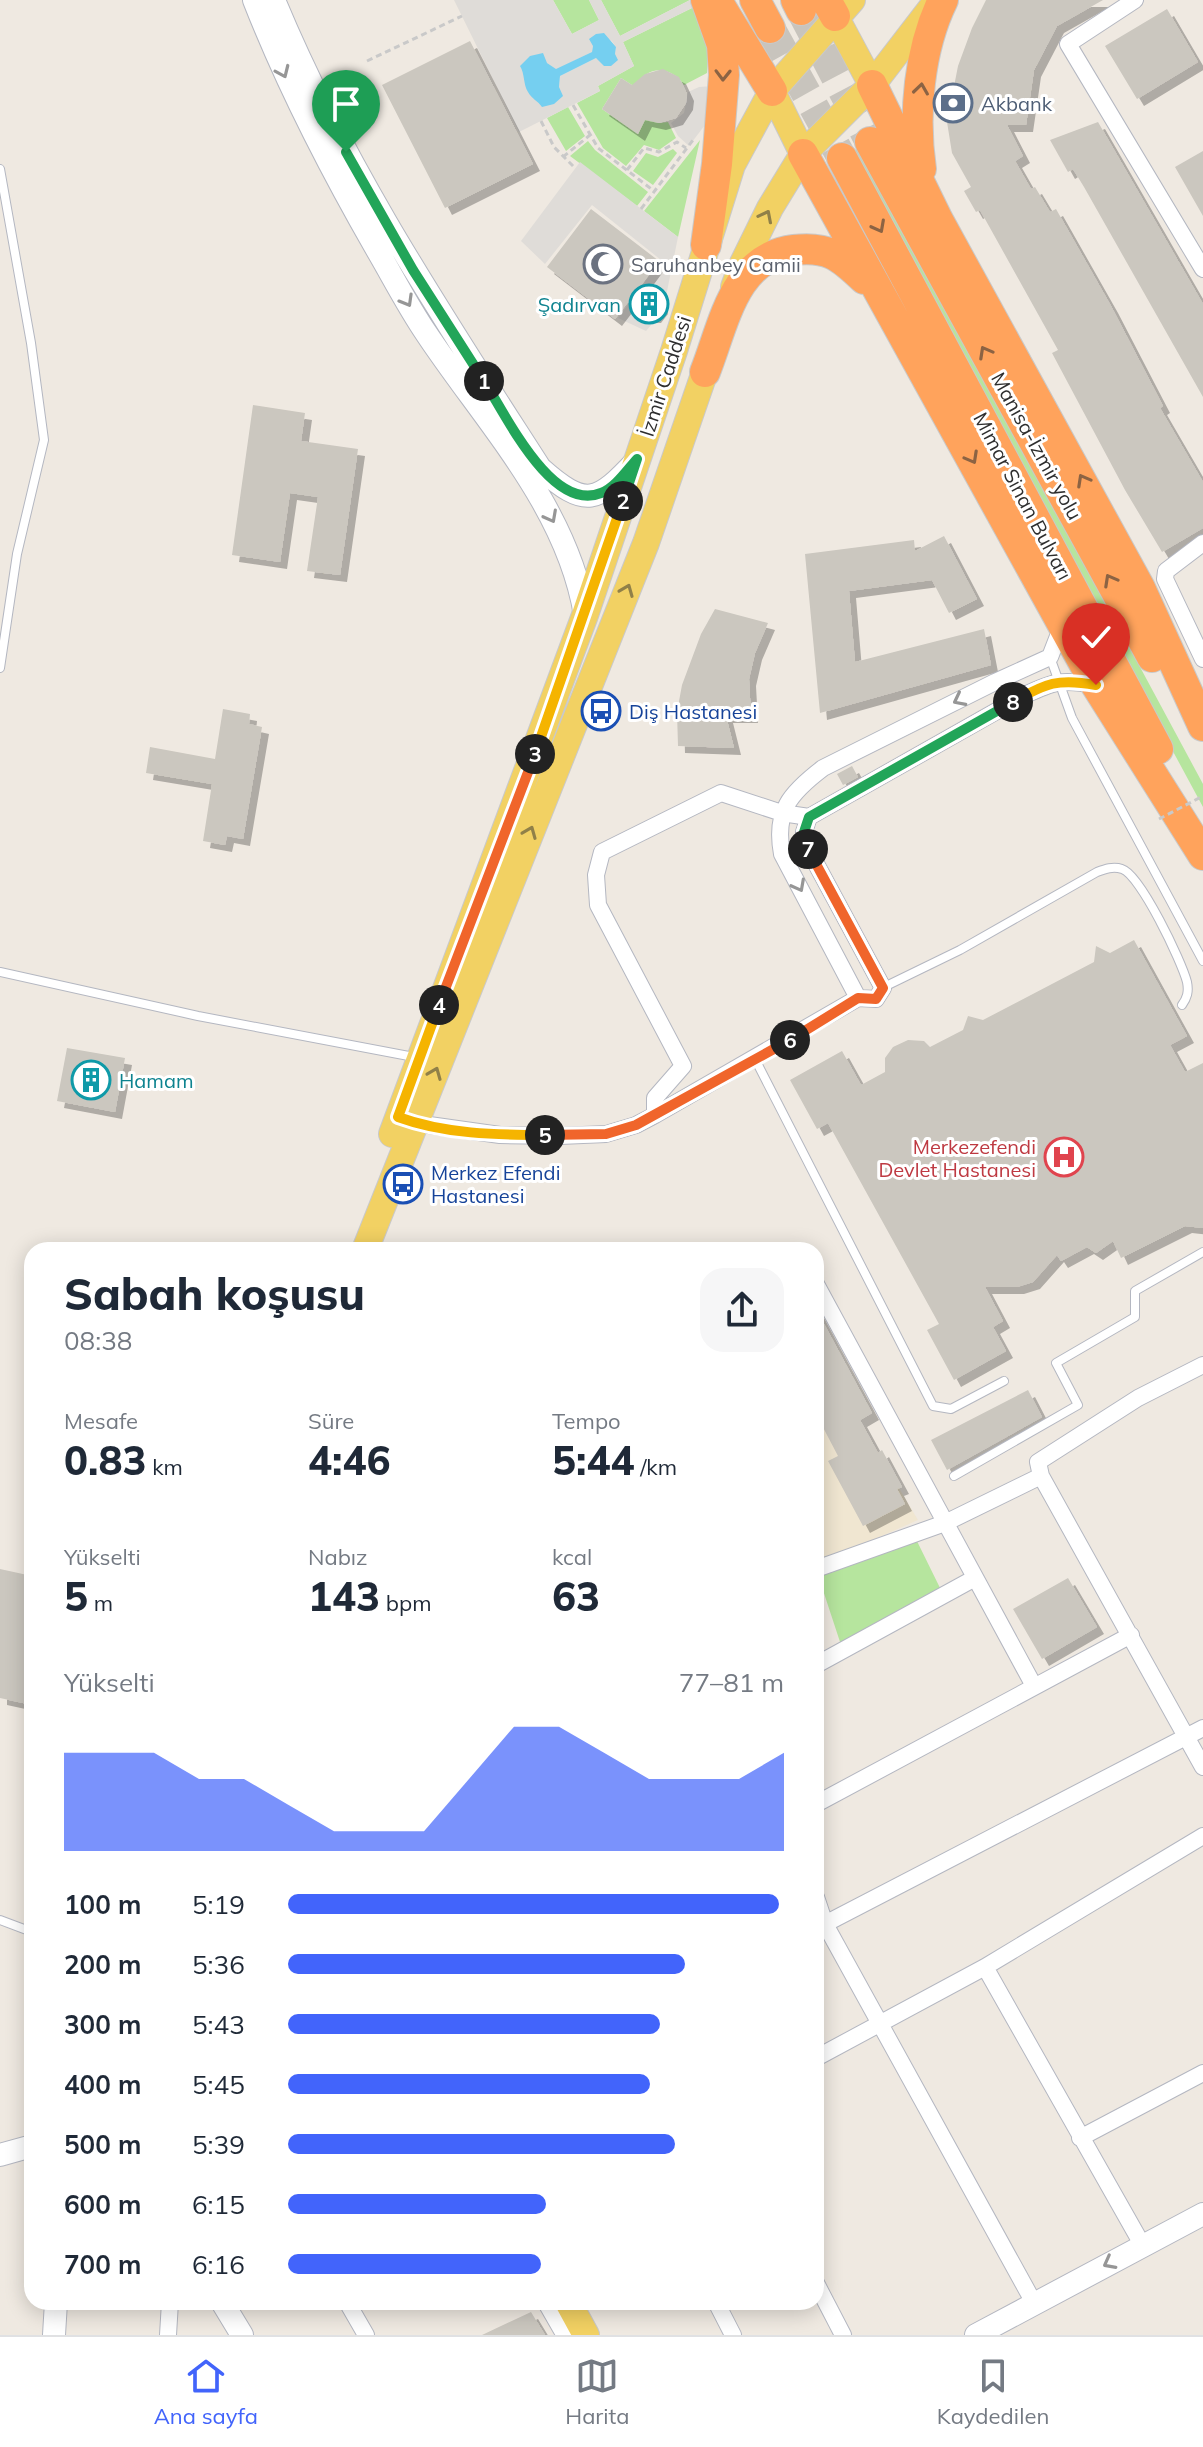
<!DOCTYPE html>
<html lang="tr">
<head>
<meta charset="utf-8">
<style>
  :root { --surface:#fff; --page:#f6f6f7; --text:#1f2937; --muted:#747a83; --line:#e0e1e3; --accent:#4264fb }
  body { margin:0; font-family:Mulish,sans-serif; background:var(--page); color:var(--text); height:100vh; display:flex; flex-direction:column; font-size:30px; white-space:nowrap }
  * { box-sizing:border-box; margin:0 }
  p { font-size:26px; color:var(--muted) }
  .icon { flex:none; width:44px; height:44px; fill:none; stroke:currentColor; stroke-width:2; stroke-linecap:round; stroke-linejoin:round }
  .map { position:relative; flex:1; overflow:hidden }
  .details { position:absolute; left:24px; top:1242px; width:800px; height:1068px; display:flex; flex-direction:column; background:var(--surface); border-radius:24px; box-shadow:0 4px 20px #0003 }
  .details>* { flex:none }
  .pin { position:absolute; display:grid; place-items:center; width:68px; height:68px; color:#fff; margin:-82px -34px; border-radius:50% 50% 50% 0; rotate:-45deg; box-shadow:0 0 8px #0007 }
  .pin .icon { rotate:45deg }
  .km { position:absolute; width:40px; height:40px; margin:-20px; border-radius:50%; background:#222; color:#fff; font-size:22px; line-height:40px; text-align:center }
  .round { display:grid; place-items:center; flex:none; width:84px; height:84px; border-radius:24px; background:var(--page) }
  .summary { display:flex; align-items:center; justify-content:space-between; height:136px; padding:0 40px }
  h1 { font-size:44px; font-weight:800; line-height:60px }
  .figures { display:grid; grid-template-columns:repeat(3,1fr); gap:12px; height:136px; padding:8px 40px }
  .figures div { display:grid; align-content:center }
  .figures b { font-size:40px; font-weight:800 }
  .figures small { font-size:22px; font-weight:400 }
  .figures p { font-size:22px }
  .chart { height:224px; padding:16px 40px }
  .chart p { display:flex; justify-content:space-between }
  .chart svg { width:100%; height:144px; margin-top:8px; fill:var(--accent); opacity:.7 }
  ul { padding:0 40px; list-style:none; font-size:26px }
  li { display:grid; grid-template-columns:128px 96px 1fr; align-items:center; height:60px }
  li i { height:20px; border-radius:10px; background:var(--accent) }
  .tabs { display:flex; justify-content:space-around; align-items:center; height:112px; border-top:2px solid var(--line); background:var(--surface); font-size:22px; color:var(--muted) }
  .tabs a { display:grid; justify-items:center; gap:4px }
  .tabs .current { color:var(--accent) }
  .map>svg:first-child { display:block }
  .education { fill:#f0e6d1 }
  .green { fill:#b6e59e }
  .plaza { fill:#dfdcd8; fill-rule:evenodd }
  .water { fill:#75cff0 }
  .building { fill:#cbc7bf; filter:url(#shadow) }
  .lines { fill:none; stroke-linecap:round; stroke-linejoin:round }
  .highway-tunnel { stroke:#c8c4bd; stroke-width:30; stroke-dasharray:30 15; stroke-linecap:butt }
  .lane-casing { stroke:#b4b7c1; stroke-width:10 }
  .street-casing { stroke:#b4b7c1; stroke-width:18 }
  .secondary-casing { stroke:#b4b7c1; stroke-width:24 }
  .primary-casing { stroke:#c9c9c9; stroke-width:28 }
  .highway-casing { stroke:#c9c9c9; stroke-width:32 }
  .path { stroke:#c9c9c9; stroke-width:3; stroke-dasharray:6 4; stroke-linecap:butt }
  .lane { stroke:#fff; stroke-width:8 }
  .street { stroke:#fff; stroke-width:16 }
  .secondary { stroke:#fff; stroke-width:22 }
  .primary { stroke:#f2d163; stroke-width:26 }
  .highway { stroke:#ffa35c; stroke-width:30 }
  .path-bridge { stroke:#c9c9c9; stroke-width:3; stroke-dasharray:6 4; stroke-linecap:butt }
  .oneway { stroke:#969696 }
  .oneway2 { stroke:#8c6343 }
  .oneway3 { stroke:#908048 }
  .split-1-casing { stroke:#fff; stroke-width:16 }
  .split-2-casing { stroke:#fff; stroke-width:16 }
  .split-3-casing { stroke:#fff; stroke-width:16 }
  .split-4-casing { stroke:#fff; stroke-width:16 }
  .split-5-casing { stroke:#fff; stroke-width:16 }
  .split-6-casing { stroke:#fff; stroke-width:16 }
  .split-7-casing { stroke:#fff; stroke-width:16 }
  .split-8-casing { stroke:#fff; stroke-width:16 }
  .split-9-casing { stroke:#fff; stroke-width:16 }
  .split-1 { stroke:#22a559; stroke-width:10 }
  .split-2 { stroke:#22a559; stroke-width:10 }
  .split-3 { stroke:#f5b400; stroke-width:10 }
  .split-4 { stroke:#f0652b; stroke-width:10 }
  .split-5 { stroke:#f5b400; stroke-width:10 }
  .split-6 { stroke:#f0652b; stroke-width:10 }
  .split-7 { stroke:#f0652b; stroke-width:10 }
  .split-8 { stroke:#22a559; stroke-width:10 }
  .split-9 { stroke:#f5b400; stroke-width:10 }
  .labels { text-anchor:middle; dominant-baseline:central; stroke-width:6; stroke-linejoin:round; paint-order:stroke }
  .service-label { font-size:20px; fill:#4e5e75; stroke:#fff; text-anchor:start }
  .worship-label { font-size:20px; fill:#5b616d; stroke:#fff; text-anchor:start }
  .culture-label { font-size:20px; fill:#0d838f; stroke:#fff; text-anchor:end }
  .street-label { font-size:20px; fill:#2e2e2e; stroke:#fff }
  .transit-label { font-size:20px; fill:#164399; stroke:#fff; text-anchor:start }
  .health-label { font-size:20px; fill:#be3a42; stroke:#fff; text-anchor:end }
</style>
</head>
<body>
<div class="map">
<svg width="1203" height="2335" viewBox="0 0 1203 2335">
  <defs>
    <filter id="shadow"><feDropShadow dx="7" dy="7" stdDeviation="0" flood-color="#0004"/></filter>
  </defs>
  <rect width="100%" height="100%" fill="#efe9e1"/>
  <path class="education" d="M816 1349 918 1520 816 1565Z"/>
  <path class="green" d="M553 0H589L599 20 572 34Z
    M601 0H690L620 36Z
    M694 7 708 49 707 73 684 85C670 65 647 65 635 87L621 78 602 109 638 134 645 119 659 123 668 122 676 138 659 150 644 145 626 166 603 148 577 103 600 91 598 86 634 66 623 42Z
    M568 107 585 136 566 151 547 118Z
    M700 140 678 237 644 211Z
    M588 141 595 150 648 192 637 206 570 156Z
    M860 147 1203 784V807L850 153Z
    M673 149 677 153 653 185 633 171 646 153 658 157Z
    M913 1533 942 1592 842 1648 818 1575Z"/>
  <path class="plaza" d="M454 0H553L572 34 599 20 589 0H601L620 36 690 0 694 7 623 42 634 66 598 86 600 91 519 132ZM606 38 612 41 616 47 615 54 601 61 596 58 560 76 559 87 525 63H547L556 70 592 52 593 46Z
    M713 86 708 121 689 146 678 136 671 123 684 113 688 92 699 87Z
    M580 162 678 237 663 311 646 331 618 318 661 260 592 205 545 264 521 241Z"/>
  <path class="water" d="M604 33 616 47 615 54 618 60 611 66H604L596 58 560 76 559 87 563 96 554 104 542 107C538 101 532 99 528 92 523 84 525 74 520 66L530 56 543 53 547 63 556 69 592 52 593 46 589 39 596 34Z"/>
  <path class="building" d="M986 0H1103L1057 26 1034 70 1026 125H1007L1023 156 1015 161 1031 189 1035 187 1050 212 1056 209 1111 306 1163 406 1160 408 1203 482V528L1162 552 1125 490 1052 353 1058 350 980 210 976 212 964 191 971 187 952 153 947 122 958 66 972 28Z
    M1167 9 1198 62 1137 99 1105 46Z
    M470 41 533 164 445 208 382 85Z
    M663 69 679 77 687 94 686 103 676 118 659 123 645 120 638 134 602 109 621 78 632 85 645 74Z
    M1098 122 1203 304V397L1084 187 1073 169 1068 172 1050 140Z
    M1203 151V216L1175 167Z
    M591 209 659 261 639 288 659 299 661 307 654 316H643L628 302 615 319 547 267Z
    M253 405 305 413 301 441 358 449 340 575 307 571 318 497 290 493 280 562 232 555Z
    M944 536 977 599 949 613 932 580 849 591 855 662 984 629 991 665 820 713 805 554 914 540 915 551Z
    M715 609 768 623 755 653 749 679 751 716H726L734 748 678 746 677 712 682 685 701 634Z
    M223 709 250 714 249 724 262 727 243 839 227 836 225 845 203 841 212 784 146 773 150 747 215 759Z
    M852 766 858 777 843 785 837 774Z
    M1134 940 1187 1036 1170 1045 1185 1072 1203 1063V1228L1185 1226 1121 1258 1113 1241 1096 1253 1087 1247 1061 1261 1057 1255 1033 1282 1017 1287H985L1003 1321 993 1327 1006 1351 954 1380 927 1330 939 1324 828 1123 817 1129 790 1080 842 1051 861 1085 885 1072V1058L893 1047 908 1040 924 1041 930 1047 963 1030 968 1016 983 1020 1094 962 1096 946 1110 953Z
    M67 1048 125 1058 115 1112 57 1101Z
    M816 1309 872 1413 860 1420 878 1453 882 1450 902 1487 897 1489 905 1504 863 1526 828 1461 838 1456 816 1414Z
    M1028 1390 1042 1417 947 1470 931 1440Z
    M0 1569 32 1576V1705L0 1698Z
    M1068 1578 1097 1627 1042 1659 1013 1609Z
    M531 2312 545 2335H482Z"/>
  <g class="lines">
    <path class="highway-tunnel" d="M801 10 870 142
      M770 28 842 158"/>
    <defs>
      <path id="lane" d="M0 169 31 343 44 440 17 554 0 668
        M1050 657 1072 718 1203 961
        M0 972 198 1016 414 1057
        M884 987 960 950 1097 872C1105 869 1113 866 1122 869 1140 874 1182 962 1187 982 1189 992 1187 998 1182 1005
        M755 1059 933 1406 951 1409 1004 1381
        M954 1476 1078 1405 1056 1363 1135 1317V1291L1203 1252
        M0 1920 32 1932"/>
      <path id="street" d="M1135 0 1068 44 1203 269
        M1203 543 1166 571 1165 579 1203 659
        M809 817 782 813 721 793 602 852 596 875 598 905 683 1066 655 1098V1115L858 998 876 999 883 988 807 847 804 832 809 817 1025 695C1055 681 1062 679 1096 685
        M858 998 782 854C774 811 790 793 823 768L995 682 1050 657 1062 626
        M415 1123 500 1135 560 1136 606 1134 636 1125 655 1115
        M816 1284 1034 1686
        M1041 1476 1203 1767
        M816 1569 945 1523 1041 1476 1038 1462 1138 1398 1203 1365
        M816 1665 975 1578
        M816 1804 1131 1635
        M816 1897 825 1924 1034 2303
        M817 1928 1203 1728
        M985 1967 1143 2246
        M816 2058 985 1967 1203 1836
        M1080 2138 1203 2073
        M816 2283 843 2335
        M347 2302 366 2335
        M716 2302 733 2335
        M168 2335 170 2302"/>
      <path id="secondary" d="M254 0C289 89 332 172 380 255 395 281 409 308 426 333 485 422 567 506 585 615
        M274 0C343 167 443 317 540 468 586 509 597 503 637 460
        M0 2155 32 2146
        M222 2302 242 2335
        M549 2302 568 2335
        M54 2335 56 2302
        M976 2335 1203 2214"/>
      <path id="primary" d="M835 16 872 85
        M772 91 803 154
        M734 287 743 263 770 208 803 154 872 85 936 2
        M392 1134 585 615 674 351 732 165 772 91 852 0
        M365 1250 646 543 711 354
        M568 2302 586 2335"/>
      <path id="highway" d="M755 0 770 28
        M796 0 801 10
        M826 0 835 16
        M722 9 772 91
        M872 85 938 220 1140 588 1203 726
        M870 142 1152 657
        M803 154 1096 685 1203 855
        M842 158 1158 749
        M921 169C913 115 919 49 943 0
        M706 245 717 164 724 75 722 45 706 0
        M705 372C724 324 734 257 794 250 828 246 840 256 864 279"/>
    </defs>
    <use href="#lane" class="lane-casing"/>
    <use href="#street" class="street-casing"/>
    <use href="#secondary" class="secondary-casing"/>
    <use href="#primary" class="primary-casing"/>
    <use href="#highway" class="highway-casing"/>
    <path class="path" d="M367 61 462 16
      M573 105 598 148 654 191
      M541 121 554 147 575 168
      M563 157 590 135
      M627 170 644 148 659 152 677 142 686 148
      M641 209 693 140"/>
    <use href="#lane" class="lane"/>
    <use href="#street" class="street"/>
    <use href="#secondary" class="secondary"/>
    <use href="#primary" class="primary"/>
    <use href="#highway" class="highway"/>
    <path class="path-bridge" d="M1159 819 1203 796"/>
  </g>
  <defs><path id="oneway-chevron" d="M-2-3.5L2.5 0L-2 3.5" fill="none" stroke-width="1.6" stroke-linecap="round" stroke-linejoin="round" transform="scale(2)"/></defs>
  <g class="oneway">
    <use href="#oneway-chevron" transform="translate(283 72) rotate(66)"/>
    <use href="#oneway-chevron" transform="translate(407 301) rotate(60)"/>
    <use href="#oneway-chevron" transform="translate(551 517) rotate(62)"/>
    <use href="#oneway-chevron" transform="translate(959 700) rotate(153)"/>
    <use href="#oneway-chevron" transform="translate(799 886) rotate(62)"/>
    <use href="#oneway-chevron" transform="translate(1109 2263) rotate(152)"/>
  </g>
  <g class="oneway2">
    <use href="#oneway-chevron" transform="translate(723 75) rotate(91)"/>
    <use href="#oneway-chevron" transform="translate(921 89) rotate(-82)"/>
    <use href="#oneway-chevron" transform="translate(879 227) rotate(62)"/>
    <use href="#oneway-chevron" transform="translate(985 352) rotate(-119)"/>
    <use href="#oneway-chevron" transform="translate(972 458) rotate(61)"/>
    <use href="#oneway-chevron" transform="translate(1083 480) rotate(-119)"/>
    <use href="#oneway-chevron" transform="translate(1110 580) rotate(-119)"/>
  </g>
  <g class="oneway3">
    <use href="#oneway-chevron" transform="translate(766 216) rotate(-63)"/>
    <use href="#oneway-chevron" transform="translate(627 590) rotate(-68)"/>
    <use href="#oneway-chevron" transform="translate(530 832) rotate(-68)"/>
    <use href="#oneway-chevron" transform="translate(435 1073) rotate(-68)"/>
  </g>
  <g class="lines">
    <defs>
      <path id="split-1" d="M346 152 413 270 484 381"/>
      <path id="split-2" d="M484 381C506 415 552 513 601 493 615 488 627 470 637 459L623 501"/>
      <path id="split-3" d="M535 754 623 501"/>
      <path id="split-4" d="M439 1005 535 754"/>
      <path id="split-5" d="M439 1005 398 1117C444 1134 497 1135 545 1135"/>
      <path id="split-6" d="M545 1135 606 1134 636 1125 790 1040"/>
      <path id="split-7" d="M790 1040 858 998 876 999 883 988 808 849"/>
      <path id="split-8" d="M808 849 804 832 809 817 1013 702"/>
      <path id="split-9" d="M1013 702C1046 683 1058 678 1096 685"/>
    </defs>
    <use href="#split-1" class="split-1-casing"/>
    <use href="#split-2" class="split-2-casing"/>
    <use href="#split-3" class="split-3-casing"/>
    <use href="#split-4" class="split-4-casing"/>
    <use href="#split-5" class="split-5-casing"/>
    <use href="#split-6" class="split-6-casing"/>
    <use href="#split-7" class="split-7-casing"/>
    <use href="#split-8" class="split-8-casing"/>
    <use href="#split-9" class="split-9-casing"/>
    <use href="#split-1" class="split-1"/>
    <use href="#split-2" class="split-2"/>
    <use href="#split-3" class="split-3"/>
    <use href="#split-4" class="split-4"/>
    <use href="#split-5" class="split-5"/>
    <use href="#split-6" class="split-6"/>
    <use href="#split-7" class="split-7"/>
    <use href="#split-8" class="split-8"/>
    <use href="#split-9" class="split-9"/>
  </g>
  <defs>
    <symbol id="bank-ring" viewBox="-11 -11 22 22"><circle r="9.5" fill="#fff" stroke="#5c6f8a" stroke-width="1.5"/><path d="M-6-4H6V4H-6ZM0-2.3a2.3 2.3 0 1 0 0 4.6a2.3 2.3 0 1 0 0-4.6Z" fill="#5c6f8a"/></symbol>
    <symbol id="mosque-ring" viewBox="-11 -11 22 22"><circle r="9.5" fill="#fff" stroke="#6b7280" stroke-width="1.5"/><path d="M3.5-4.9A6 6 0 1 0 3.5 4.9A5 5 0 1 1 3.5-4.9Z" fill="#6b7280"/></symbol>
    <symbol id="building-ring" viewBox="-11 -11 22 22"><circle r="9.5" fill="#fff" stroke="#0f9aa8" stroke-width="1.5"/><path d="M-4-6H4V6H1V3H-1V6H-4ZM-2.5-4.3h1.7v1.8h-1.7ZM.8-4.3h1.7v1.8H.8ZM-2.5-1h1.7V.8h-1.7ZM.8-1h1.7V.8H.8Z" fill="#0f9aa8"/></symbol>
    <symbol id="bus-ring" viewBox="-11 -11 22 22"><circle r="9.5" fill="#fff" stroke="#1a4fb4" stroke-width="1.5"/><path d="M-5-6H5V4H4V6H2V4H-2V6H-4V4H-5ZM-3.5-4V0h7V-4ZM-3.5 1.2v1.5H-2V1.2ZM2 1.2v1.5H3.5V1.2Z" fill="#1a4fb4"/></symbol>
    <symbol id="hospital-ring" viewBox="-11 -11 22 22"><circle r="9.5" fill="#fff" stroke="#e0444e" stroke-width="1.5"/><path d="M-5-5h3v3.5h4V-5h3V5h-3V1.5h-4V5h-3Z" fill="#e0444e"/></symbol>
  </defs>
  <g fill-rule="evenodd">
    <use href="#bank-ring" x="931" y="81" width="44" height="44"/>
    <use href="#mosque-ring" x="581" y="242" width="44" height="44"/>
    <use href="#building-ring" x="627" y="282" width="44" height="44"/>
    <use href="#bus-ring" x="579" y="689" width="44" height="44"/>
    <use href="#building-ring" x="69" y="1058" width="44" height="44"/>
    <use href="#hospital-ring" x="1042" y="1135" width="44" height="44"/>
    <use href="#bus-ring" x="381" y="1162" width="44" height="44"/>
  </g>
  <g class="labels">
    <g class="service-label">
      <text x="981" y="103">Akbank</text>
    </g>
    <g class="worship-label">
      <text x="631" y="264">Saruhanbey Camii</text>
    </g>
    <g class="culture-label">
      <text x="621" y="304">Şadırvan</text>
      <text x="119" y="1080" text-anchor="start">Hamam</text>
    </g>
    <g class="street-label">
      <text transform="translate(665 376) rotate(-72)">İzmir Caddesi</text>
      <text transform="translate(1037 446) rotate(61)">Manisa-İzmir yolu</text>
      <text transform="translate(1023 496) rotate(62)">Mimar Sinan Bulvarı</text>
    </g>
    <g class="transit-label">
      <text x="629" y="711">Diş Hastanesi</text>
      <text x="431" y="1172">Merkez Efendi<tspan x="431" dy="23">Hastanesi</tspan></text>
    </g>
    <g class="health-label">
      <text x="1036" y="1146">Merkezefendi<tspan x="1036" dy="23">Devlet Hastanesi</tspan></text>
    </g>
  </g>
</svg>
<div class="pin" style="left:346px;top:152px;background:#1e9e55"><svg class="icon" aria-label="arrive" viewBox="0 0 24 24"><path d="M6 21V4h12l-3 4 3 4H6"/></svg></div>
<div class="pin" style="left:1096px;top:685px;background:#d93025"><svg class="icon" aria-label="check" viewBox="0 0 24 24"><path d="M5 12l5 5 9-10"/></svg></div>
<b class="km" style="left:484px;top:381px">1</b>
<b class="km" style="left:623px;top:501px">2</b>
<b class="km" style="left:535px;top:754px">3</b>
<b class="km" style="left:439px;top:1005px">4</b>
<b class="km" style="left:545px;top:1135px">5</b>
<b class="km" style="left:790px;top:1040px">6</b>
<b class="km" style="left:808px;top:849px">7</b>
<b class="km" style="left:1013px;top:702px">8</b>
<section class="details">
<div class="summary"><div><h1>Sabah koşusu</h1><p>08:38</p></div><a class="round"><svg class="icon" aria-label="share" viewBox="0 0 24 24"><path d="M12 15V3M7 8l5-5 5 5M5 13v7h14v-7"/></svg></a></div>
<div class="figures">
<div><p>Mesafe</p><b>0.83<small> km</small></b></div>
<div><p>Süre</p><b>4:46</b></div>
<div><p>Tempo</p><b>5:44<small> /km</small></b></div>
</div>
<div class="figures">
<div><p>Yükselti</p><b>5<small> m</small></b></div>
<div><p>Nabız</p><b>143<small> bpm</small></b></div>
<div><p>kcal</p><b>63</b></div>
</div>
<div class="chart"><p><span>Yükselti</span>77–81 m</p>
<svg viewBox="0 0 160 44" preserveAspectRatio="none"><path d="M0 44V14L10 14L20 14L30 22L40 22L50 30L60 38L70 38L80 38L90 22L100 6L110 6L120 14L130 22L140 22L150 22L160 14V44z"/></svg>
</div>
<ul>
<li><b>100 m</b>5:19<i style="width:99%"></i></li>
<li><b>200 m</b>5:36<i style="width:80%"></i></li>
<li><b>300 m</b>5:43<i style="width:75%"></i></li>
<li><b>400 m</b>5:45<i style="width:73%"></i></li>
<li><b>500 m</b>5:39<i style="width:78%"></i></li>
<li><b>600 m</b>6:15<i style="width:52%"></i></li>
<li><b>700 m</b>6:16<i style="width:51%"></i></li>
</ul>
</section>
</div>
<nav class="tabs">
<a class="current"><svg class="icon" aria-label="home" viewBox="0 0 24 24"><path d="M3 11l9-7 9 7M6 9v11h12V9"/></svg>Ana sayfa</a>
<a><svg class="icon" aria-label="map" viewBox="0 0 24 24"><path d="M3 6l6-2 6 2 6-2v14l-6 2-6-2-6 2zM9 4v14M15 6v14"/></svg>Harita</a>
<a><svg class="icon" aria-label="saved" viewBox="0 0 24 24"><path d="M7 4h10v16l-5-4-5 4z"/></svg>Kaydedilen</a>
</nav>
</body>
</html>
